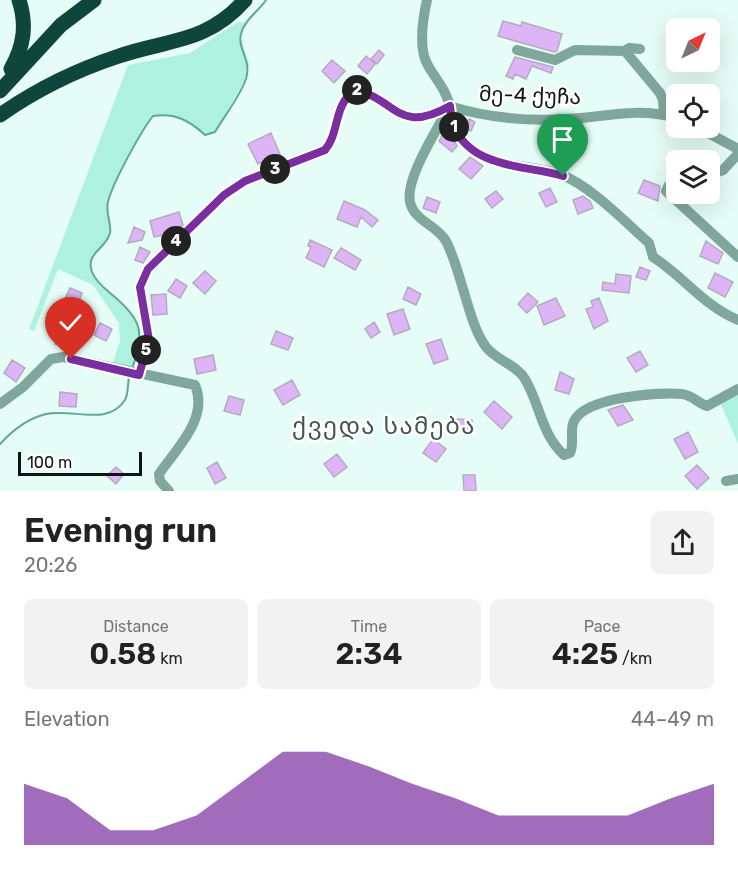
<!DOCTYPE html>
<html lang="en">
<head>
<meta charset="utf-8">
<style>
  :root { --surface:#fff; --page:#f2f2f2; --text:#222; --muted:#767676; --accent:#7a2fa1 }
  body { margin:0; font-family:Rubik,"Noto Sans Georgian",sans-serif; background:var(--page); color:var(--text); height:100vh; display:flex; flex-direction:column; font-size:22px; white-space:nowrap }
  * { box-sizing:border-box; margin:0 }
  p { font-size:20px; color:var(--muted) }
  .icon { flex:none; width:33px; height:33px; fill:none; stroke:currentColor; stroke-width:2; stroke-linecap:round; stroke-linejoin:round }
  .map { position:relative; height:491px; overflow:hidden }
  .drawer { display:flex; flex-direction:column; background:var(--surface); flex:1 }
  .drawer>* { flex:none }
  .needle { width:39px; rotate:43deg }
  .fabs { position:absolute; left:666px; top:18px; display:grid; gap:12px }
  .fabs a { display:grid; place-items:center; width:54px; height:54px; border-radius:9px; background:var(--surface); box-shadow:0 6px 24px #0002; font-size:30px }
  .scale { position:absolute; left:18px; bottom:15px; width:124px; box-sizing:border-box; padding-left:6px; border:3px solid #0d1613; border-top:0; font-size:16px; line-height:21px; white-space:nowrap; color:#0d1613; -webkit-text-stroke:4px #fff; paint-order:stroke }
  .pin { position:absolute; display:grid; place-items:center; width:51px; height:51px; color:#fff; margin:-62px -26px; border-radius:50% 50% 50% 0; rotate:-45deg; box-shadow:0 0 6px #0007 }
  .pin .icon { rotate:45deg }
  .km { position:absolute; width:30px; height:30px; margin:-15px; border-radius:50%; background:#222; color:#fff; font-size:16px; line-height:30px; text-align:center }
  .round { display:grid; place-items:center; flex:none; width:63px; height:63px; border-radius:9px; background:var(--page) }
  .overview { display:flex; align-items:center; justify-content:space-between; height:102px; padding:0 24px }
  h1 { font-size:33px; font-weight:600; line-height:45px }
  .figures { display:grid; grid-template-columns:repeat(3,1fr); gap:9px; height:102px; padding:6px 24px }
  .figures div { display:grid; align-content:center; border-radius:9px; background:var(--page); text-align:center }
  .figures b { font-size:30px; font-weight:600 }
  .figures small { font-size:16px; font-weight:400 }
  .figures p { font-size:16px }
  .chart { height:168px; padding:12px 24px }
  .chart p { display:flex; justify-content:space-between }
  .chart svg { width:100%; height:108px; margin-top:6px; fill:var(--accent); opacity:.7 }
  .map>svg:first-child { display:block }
  .green { fill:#aff1df }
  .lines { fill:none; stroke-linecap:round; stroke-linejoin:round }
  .stream { stroke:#60a795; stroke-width:2 }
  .building { fill:#ddb5f7; stroke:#b5abbc; stroke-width:1.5 }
  .minor { stroke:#80a79c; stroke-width:10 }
  .highway { stroke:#0f463b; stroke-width:15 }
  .route-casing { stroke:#fff; stroke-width:12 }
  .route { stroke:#7a2fa1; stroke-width:8 }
  .labels { text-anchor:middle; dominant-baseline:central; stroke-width:5; stroke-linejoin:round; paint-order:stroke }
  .street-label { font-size:21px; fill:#0d1613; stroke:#fff }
  .quarter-label { font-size:24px; letter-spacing:1.5px; fill:#41554f; stroke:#fff }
</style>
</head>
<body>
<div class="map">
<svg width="738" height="491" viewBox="0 0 738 491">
  <rect width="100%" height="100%" fill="#e5fdf6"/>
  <path class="green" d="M238 22 246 23 240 35 249 64 245 80 215 132 205 135C189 120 175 113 153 116 141 131 113 182 108 201 105 213 112 223 110 233 107 249 86 252 92 271 95 280 103 287 110 292 142 319 146 333 131 371L112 366 120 341 119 323 93 285 58 269 34 331 29 329 128 65 190 53Z
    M738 392V444L720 402Z"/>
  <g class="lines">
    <path class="stream" d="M132 368C147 332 140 317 110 293 104 288 95 280 92 272 85 253 106 249 110 233 112 224 105 213 108 202 112 184 141 131 153 116 175 113 189 120 205 135L215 132C225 115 239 98 246 79 252 60 237 49 241 34 244 20 259 11 266 0
      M0 444C12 431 29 418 46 414 73 408 107 427 125 400 129 393 127 382 130 373"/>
  </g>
  <path class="building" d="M503 21 521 26 522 22 562 34 557 51 554 52 498 36Z
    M379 50 384 55 377 64 371 59Z
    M366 56 375 64 367 74 358 66Z
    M515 57 553 67 551 73 532 66 526 79 515 74 513 79 506 76Z
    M332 60 345 71 334 83 322 71Z
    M469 119 475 122 471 131 465 128 462 120 468 122Z
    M543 127H559V133L543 132Z
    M446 128 457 146 452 152 439 141Z
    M271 133 280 154 258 164 248 144Z
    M470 157 483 166 471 179 459 169Z
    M644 180 660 186 658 201 638 193Z
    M550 188 557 202 546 207 539 193Z
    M496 191 503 199 492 208 485 199Z
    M583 196 590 201 593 208 578 214 573 200Z
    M427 197 440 202 436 213 423 208Z
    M344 201 365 210 378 220 372 227 361 217 357 227 337 219Z
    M179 212 183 225 164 232 165 235 154 237 150 221Z
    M134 227 145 232 142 240 128 243Z
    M310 240 332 250 324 267 306 258 311 247 308 246Z
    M706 241 723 253 718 264 700 256Z
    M140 247 150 252 143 263 135 260Z
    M341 248 361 260 355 270 334 258Z
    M640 267 650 271 646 280 636 277Z
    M205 271 216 281 205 294 193 283Z
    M715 273 733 282 725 297 708 288Z
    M616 274 631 276 629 293 602 290 603 282 615 284Z
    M176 279 187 286 180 298 168 291Z
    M408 287 421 294 416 305 403 299Z
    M70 288 82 293 77 306 64 301Z
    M528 293 538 302 527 313 518 304Z
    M166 294 167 314 153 315 151 295Z
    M556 298 565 316 544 325 537 306Z
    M599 298 608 321 594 329 586 309 593 307 591 301Z
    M403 309 410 329 394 335 387 314Z
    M374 322 380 332 371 338 365 329Z
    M100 323 112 329 106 341 94 335Z
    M276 331 293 338 288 350 271 344Z
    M61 332 73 339 67 350 55 344Z
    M441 339 448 359 434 364 426 344Z
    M640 351 648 365 636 372 627 358Z
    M213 355 216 370 197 374 194 359Z
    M12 360 25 368 16 382 4 373Z
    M560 372 574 379 569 394 555 390Z
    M292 380 300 395 283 405 274 390Z
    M60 392 77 394 76 407 59 406Z
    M229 396 244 400 240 415 224 411Z
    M494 401 512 417 502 429 484 412Z
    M623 405 633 420 618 426 608 410Z
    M456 419 472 420V432L455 431Z
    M688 432 698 452 685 459 674 439Z
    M433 439 446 449 436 462 423 453Z
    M337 454 347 467 334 477 324 464Z
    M217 462 226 478 215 484 207 468Z
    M697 465 709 478 697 489 685 476Z
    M116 467 124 474 116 484 107 476Z
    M463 475H475L476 491H464Z"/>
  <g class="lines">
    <path class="minor" d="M427 0C423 18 419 41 425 59 429 70 439 81 444 91 457 116 451 142 482 156 507 168 536 165 562 175 592 187 625 222 649 243L653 257C683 276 704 306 738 320
      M640 49 629 48 625 51 660 93 663 100 664 115
      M517 50 555 60 575 50 625 51
      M449 107C438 129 405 178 410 202 414 221 437 225 446 241 462 272 468 323 486 347 496 360 517 365 525 379 540 404 541 434 564 455L570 453C575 443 569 431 574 421 586 397 657 392 682 394 692 395 698 403 707 406L738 389
      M699 128 738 149
      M710 175 723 170 738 154
      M676 183 669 185 666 191 738 257
      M139 375 149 340 140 287 148 269 224 195 245 181 325 150C340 132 334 103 356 90 397 100 399 136 449 106 491 119 538 122 581 118 617 115 640 108 676 118
      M0 404 23 387 51 359 63 357 195 385C209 418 177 448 159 474L160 481 169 491
      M726 481 738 479"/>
    <path class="highway" d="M11 69C24 46 27 25 19 0
      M0 91 61 25 94 0
      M0 115C36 90 74 71 116 57 167 39 206 44 245 0"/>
  </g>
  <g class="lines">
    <defs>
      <path id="route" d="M71 359 139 375 149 340 140 287 148 269 224 195 245 181 325 150C340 133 333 103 356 90 397 100 398 135 450 106 451 113 451 123 455 129 475 169 526 165 563 176"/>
    </defs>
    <use href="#route" class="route-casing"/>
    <use href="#route" class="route"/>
  </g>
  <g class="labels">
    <g class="street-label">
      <text transform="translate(530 95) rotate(2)">მე-4 ქუჩა</text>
    </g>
    <g class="quarter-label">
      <text x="384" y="426">ქვედა სამება</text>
    </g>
  </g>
</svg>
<div class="fabs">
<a><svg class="needle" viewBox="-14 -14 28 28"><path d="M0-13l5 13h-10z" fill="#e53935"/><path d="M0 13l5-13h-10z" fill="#767676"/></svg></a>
<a><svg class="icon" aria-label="locate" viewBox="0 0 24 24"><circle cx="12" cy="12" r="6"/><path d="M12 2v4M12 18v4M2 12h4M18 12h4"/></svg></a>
<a><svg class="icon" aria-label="layers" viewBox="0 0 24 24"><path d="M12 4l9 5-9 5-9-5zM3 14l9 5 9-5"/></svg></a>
</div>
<div class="scale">100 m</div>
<div class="pin" style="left:563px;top:176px;background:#1e9e55"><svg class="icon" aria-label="arrive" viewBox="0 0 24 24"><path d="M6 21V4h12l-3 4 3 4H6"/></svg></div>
<div class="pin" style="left:71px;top:359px;background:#d93025"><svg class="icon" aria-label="check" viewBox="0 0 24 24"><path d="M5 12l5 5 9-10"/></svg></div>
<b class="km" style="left:454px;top:127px">1</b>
<b class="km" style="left:357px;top:90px">2</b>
<b class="km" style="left:275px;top:169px">3</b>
<b class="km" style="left:176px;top:241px">4</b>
<b class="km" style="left:146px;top:350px">5</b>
</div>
<section class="drawer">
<div class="overview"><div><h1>Evening run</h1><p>20:26</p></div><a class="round"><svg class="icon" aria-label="share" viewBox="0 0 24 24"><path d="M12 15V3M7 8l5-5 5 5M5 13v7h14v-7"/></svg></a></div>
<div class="figures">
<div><p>Distance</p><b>0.58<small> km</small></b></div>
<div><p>Time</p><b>2:34</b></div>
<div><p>Pace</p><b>4:25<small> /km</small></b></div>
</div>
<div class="chart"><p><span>Elevation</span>44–49 m</p>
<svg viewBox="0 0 160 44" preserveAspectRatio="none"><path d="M0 44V19L10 25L20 38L30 38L40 32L50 19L60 6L70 6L80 12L90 19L100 25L110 32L120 32L130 32L140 32L150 25L160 19V44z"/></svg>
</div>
</section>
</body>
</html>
